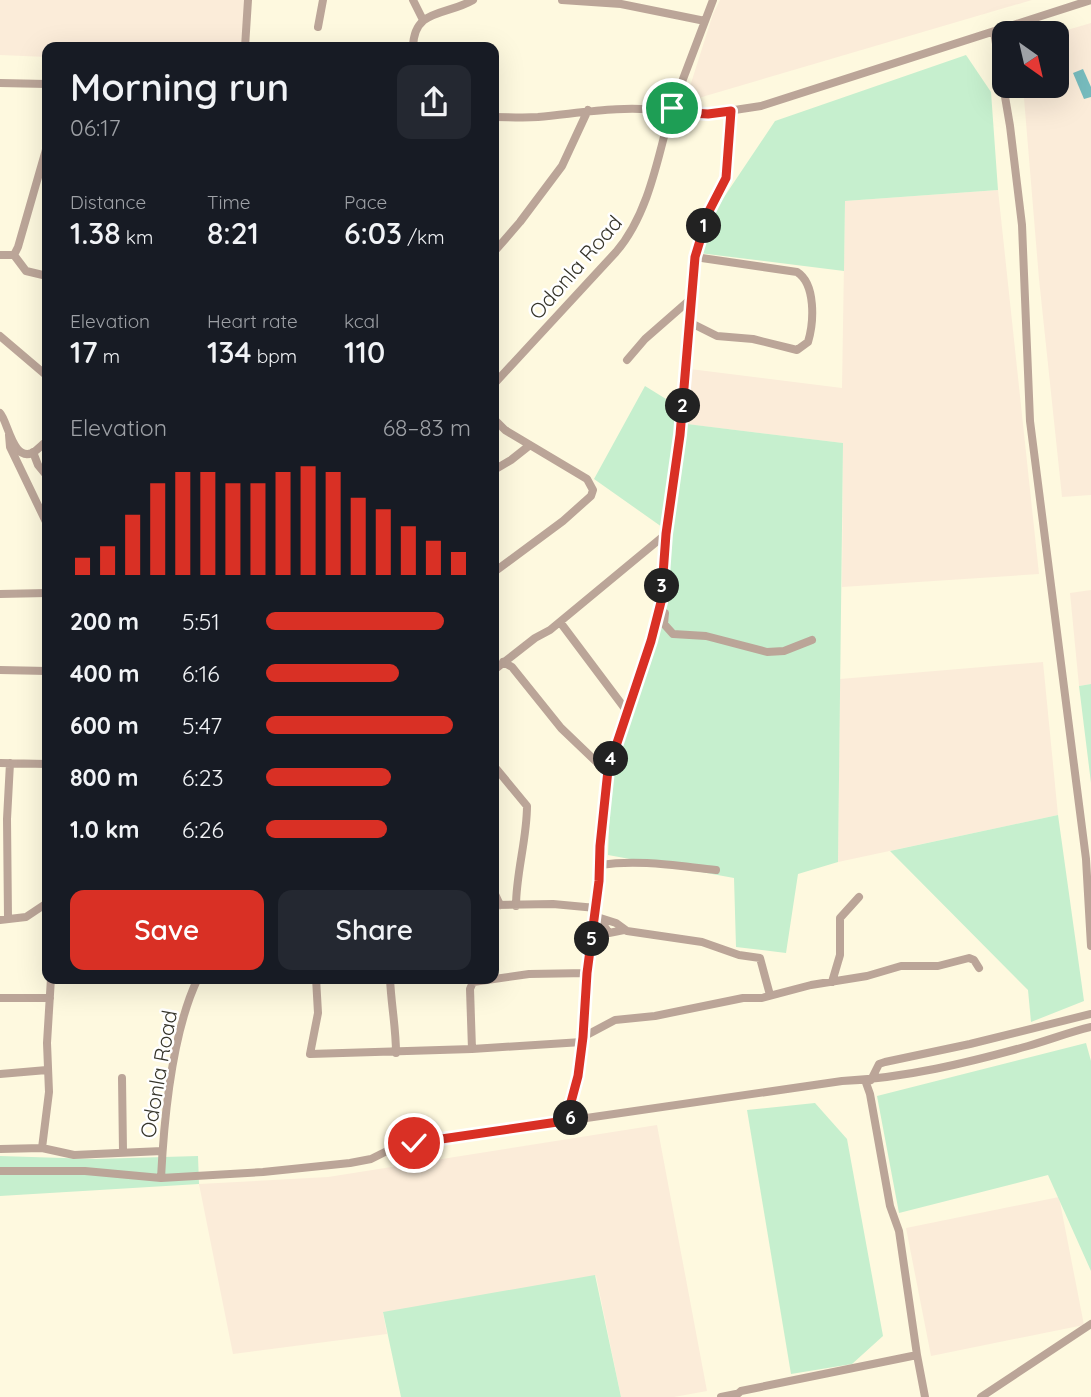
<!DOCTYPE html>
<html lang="en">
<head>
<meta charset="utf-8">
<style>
  :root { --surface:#171b24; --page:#242831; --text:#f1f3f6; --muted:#9ea1a6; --accent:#d93025 }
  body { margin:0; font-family:Quicksand,sans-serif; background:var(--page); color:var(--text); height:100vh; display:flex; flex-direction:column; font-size:26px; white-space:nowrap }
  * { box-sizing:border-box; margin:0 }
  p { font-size:23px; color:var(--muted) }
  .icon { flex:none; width:38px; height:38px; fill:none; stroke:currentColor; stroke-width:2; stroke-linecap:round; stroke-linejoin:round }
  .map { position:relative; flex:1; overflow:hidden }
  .sheet { position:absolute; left:42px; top:42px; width:457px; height:942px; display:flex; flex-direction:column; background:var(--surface); border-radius:14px; box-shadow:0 7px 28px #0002 }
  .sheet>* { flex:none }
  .needle { width:46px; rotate:146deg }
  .tools { position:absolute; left:992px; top:21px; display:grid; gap:14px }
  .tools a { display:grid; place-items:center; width:77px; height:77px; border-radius:14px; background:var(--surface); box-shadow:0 7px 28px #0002; font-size:35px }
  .pin { position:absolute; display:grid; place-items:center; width:60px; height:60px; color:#fff; margin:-30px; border:4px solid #fff; border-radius:50%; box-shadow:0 2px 7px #0007 }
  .km { position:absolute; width:35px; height:35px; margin:-18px; border-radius:50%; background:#222; color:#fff; font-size:19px; line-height:35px; text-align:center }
  .round { display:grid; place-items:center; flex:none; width:74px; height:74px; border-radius:14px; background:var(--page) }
  .overview { display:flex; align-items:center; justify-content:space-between; height:119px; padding:0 28px }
  h1 { font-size:38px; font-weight:600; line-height:52px }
  .figures { display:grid; grid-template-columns:repeat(3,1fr); gap:10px; height:119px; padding:7px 28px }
  .figures div { display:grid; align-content:center }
  .figures b { font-size:30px; font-weight:600 }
  .figures small { font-size:19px; font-weight:400 }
  .figures p { font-size:19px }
  .chart { height:196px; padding:14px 28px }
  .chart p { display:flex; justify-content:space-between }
  .chart svg { width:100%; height:126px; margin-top:7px; stroke:var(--accent); stroke-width:6 }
  .primary-button { display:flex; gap:14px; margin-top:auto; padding:14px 28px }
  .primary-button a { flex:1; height:80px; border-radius:14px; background:var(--accent); color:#fff; font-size:28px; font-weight:600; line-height:80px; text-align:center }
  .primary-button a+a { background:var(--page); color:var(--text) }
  ul { padding:0 28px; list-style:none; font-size:23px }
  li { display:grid; grid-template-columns:112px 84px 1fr; align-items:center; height:52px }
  li i { height:18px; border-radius:9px; background:var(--accent) }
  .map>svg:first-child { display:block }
  .industrial { fill:#fbecd9 }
  .green { fill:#c6efce }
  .water { fill:#77bcbe }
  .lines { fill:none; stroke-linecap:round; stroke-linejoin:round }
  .minor { stroke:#bba598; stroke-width:8 }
  .route-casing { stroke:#fff; stroke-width:14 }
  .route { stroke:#d93025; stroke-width:9 }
  .labels { text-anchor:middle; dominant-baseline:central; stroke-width:5; stroke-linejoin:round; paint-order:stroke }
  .street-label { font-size:21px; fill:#353429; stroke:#fff }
</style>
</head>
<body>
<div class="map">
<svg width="1091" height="1397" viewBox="0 0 1091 1397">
  <rect width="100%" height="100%" fill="#fef9df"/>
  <path class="industrial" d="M0 0H245L241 47H47V57L0 55Z
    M720 0H1032L685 102 713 14Z
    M1091 23V495L1062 497 1039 279 1023 86H1057V33Z
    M998 190 1039 574 842 587 843 443 686 424 690 369 842 388 845 201Z
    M1091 590V684L1079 686 1070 593Z
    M1043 662 1058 815 838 862 840 679Z
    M657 1125 707 1391 674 1397H621L596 1276 383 1313 387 1334 233 1354 199 1184 328 1177Z
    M1059 1197 1084 1325 931 1356 906 1228Z"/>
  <path class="green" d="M966 55 991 92 998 190 845 201 844 271 699 253 712 215 775 121Z
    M645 386 687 412V424L843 443 838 862 798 874 786 953 736 947 734 878 608 855 611 770 659 597 662 527 594 479Z
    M1091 684V783L1079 686Z
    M1058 815 1084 1001 1031 1022 1028 990 890 851Z
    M1086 1043 1091 1061V1271L1048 1175 899 1213 877 1096Z
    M815 1103 847 1139 883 1336 852 1364 791 1374 747 1110Z
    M0 1156 95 1159 198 1156 199 1184 0 1196Z
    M595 1275 621 1397H401L383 1312Z"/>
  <path class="water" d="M1083 69 1091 87V97L1084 99 1073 73Z"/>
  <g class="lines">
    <path class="minor" d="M413 0 423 20
      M562 0 621 4 705 21
      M318 27 323 0
      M994 32 1010 126 1022 225 1030 421 1086 859 1091 946
      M245 47 248 0
      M413 47C414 8 446 16 473 0
      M0 83 47 84
      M672 108 713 0
      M675 112 708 114 761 106 1091 0
      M494 117C508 117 523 118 538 117 582 113 621 105 666 111
      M494 252 520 222 562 166 588 110
      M0 255H14L18 247 47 146
      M14 255 26 271 47 276
      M691 323 717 336 753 339 797 350 808 342C814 322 816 284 797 272L695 257
      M0 336 47 376
      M627 360 645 339 693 297
      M494 384 616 252C647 216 657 163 669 117
      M0 413C8 421 13 464 34 452 38 449 43 444 47 441
      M494 419 505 430 587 479 593 490 591 496 563 521 494 572
      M9 435 10 447 47 524
      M33 452 38 465 47 476
      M494 470 511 460 530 445
      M0 594 47 593
      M659 611 665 613 664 624 673 634 706 636 767 652 784 651 812 640
      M560 622 626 710
      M503 662 512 667 561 728 608 773
      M0 670 47 671
      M494 670 535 638 550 630 666 534
      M0 763 47 764
      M494 766 527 806C527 839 516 873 516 906
      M600 865C639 859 677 866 716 870
      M494 892 500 905
      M494 905 553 904 596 908
      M594 916 616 923 627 931 702 942 739 955 760 958 770 995
      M598 917 609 933 624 930
      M8 918 7 819 10 763
      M0 920 26 917 47 903
      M316 978 318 1013 310 1054 472 1049 582 1042
      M390 978C391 1004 396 1027 396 1053
      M832 982 840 955V918L859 897
      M0 998H50
      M583 1037 615 1020 655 1016 743 998H762L811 985 867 976 901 966H938L969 958 974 960 979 968
      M472 1049 470 989 473 982 529 974 588 973
      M0 1074 47 1070
      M122 1078 123 1151
      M865 1080 870 1094 890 1206 899 1231 917 1355
      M871 1080 879 1064 885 1062 970 1044 1091 1014
      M571 1120V1102L578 1076 585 1023 588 973 599 881 600 846 608 770 651 641 661 602 666 534 680 435 693 297 695 257 709 211 726 178 731 111
      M42 1148 49 1092 47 1043 51 978
      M0 1149 42 1148 74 1155 162 1151
      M0 1171H85L161 1178 263 1172 350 1163 371 1159 395 1147 414 1143 842 1081C905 1078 967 1063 1028 1046 1049 1040 1070 1032 1091 1027
      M161 1178C164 1118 172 1032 198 978
      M721 1397 736 1394
      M734 1397 741 1391 917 1355 925 1397
      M981 1397 1091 1324"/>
  </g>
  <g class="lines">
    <defs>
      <path id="route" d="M414 1143 571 1120V1102L578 1076 583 1037 587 973 599 881 600 846 608 770 651 641 661 602 666 534 680 435 695 257 709 211 726 178 731 111 708 114 675 112 672 108"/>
    </defs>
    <use href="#route" class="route-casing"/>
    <use href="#route" class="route"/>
  </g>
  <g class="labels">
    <g class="street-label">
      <text transform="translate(575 267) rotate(-49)">Odonla Road</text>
      <text transform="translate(158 1074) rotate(-80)">Odonla Road</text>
    </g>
  </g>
</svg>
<div class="tools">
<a><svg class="needle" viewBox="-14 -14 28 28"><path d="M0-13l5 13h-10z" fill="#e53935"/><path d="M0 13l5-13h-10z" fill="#9ea1a6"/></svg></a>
</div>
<div class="pin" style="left:672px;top:108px;background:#1e9e55"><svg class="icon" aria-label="arrive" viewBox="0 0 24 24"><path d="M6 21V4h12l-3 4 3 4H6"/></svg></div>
<div class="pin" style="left:414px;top:1143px;background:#d93025"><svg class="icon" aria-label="check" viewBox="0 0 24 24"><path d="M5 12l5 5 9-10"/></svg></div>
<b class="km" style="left:704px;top:226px">1</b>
<b class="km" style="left:683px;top:406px">2</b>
<b class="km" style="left:662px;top:586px">3</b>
<b class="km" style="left:611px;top:759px">4</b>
<b class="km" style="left:592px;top:939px">5</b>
<b class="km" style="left:571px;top:1118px">6</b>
<section class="sheet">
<div class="overview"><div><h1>Morning run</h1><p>06:17</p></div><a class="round"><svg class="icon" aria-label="share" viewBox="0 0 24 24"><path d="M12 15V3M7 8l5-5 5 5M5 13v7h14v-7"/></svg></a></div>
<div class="figures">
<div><p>Distance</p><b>1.38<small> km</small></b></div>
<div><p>Time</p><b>8:21</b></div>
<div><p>Pace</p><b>6:03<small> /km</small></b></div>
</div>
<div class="figures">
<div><p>Elevation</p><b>17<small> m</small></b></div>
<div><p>Heart rate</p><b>134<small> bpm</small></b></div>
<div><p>kcal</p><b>110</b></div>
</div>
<div class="chart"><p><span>Elevation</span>68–83 m</p>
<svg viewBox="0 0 160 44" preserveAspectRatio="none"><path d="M5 44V38M15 44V34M25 44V23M35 44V12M45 44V8M55 44V8M65 44V12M75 44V12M85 44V8M95 44V6M105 44V8M115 44V17M125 44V21M135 44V27M145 44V32M155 44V36"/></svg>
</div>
<ul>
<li><b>200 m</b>5:51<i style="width:87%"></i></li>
<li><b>400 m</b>6:16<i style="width:65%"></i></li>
<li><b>600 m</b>5:47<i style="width:91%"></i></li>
<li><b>800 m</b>6:23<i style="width:61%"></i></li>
<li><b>1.0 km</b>6:26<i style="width:59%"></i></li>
</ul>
<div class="primary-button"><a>Save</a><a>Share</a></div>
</section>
</div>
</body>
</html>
